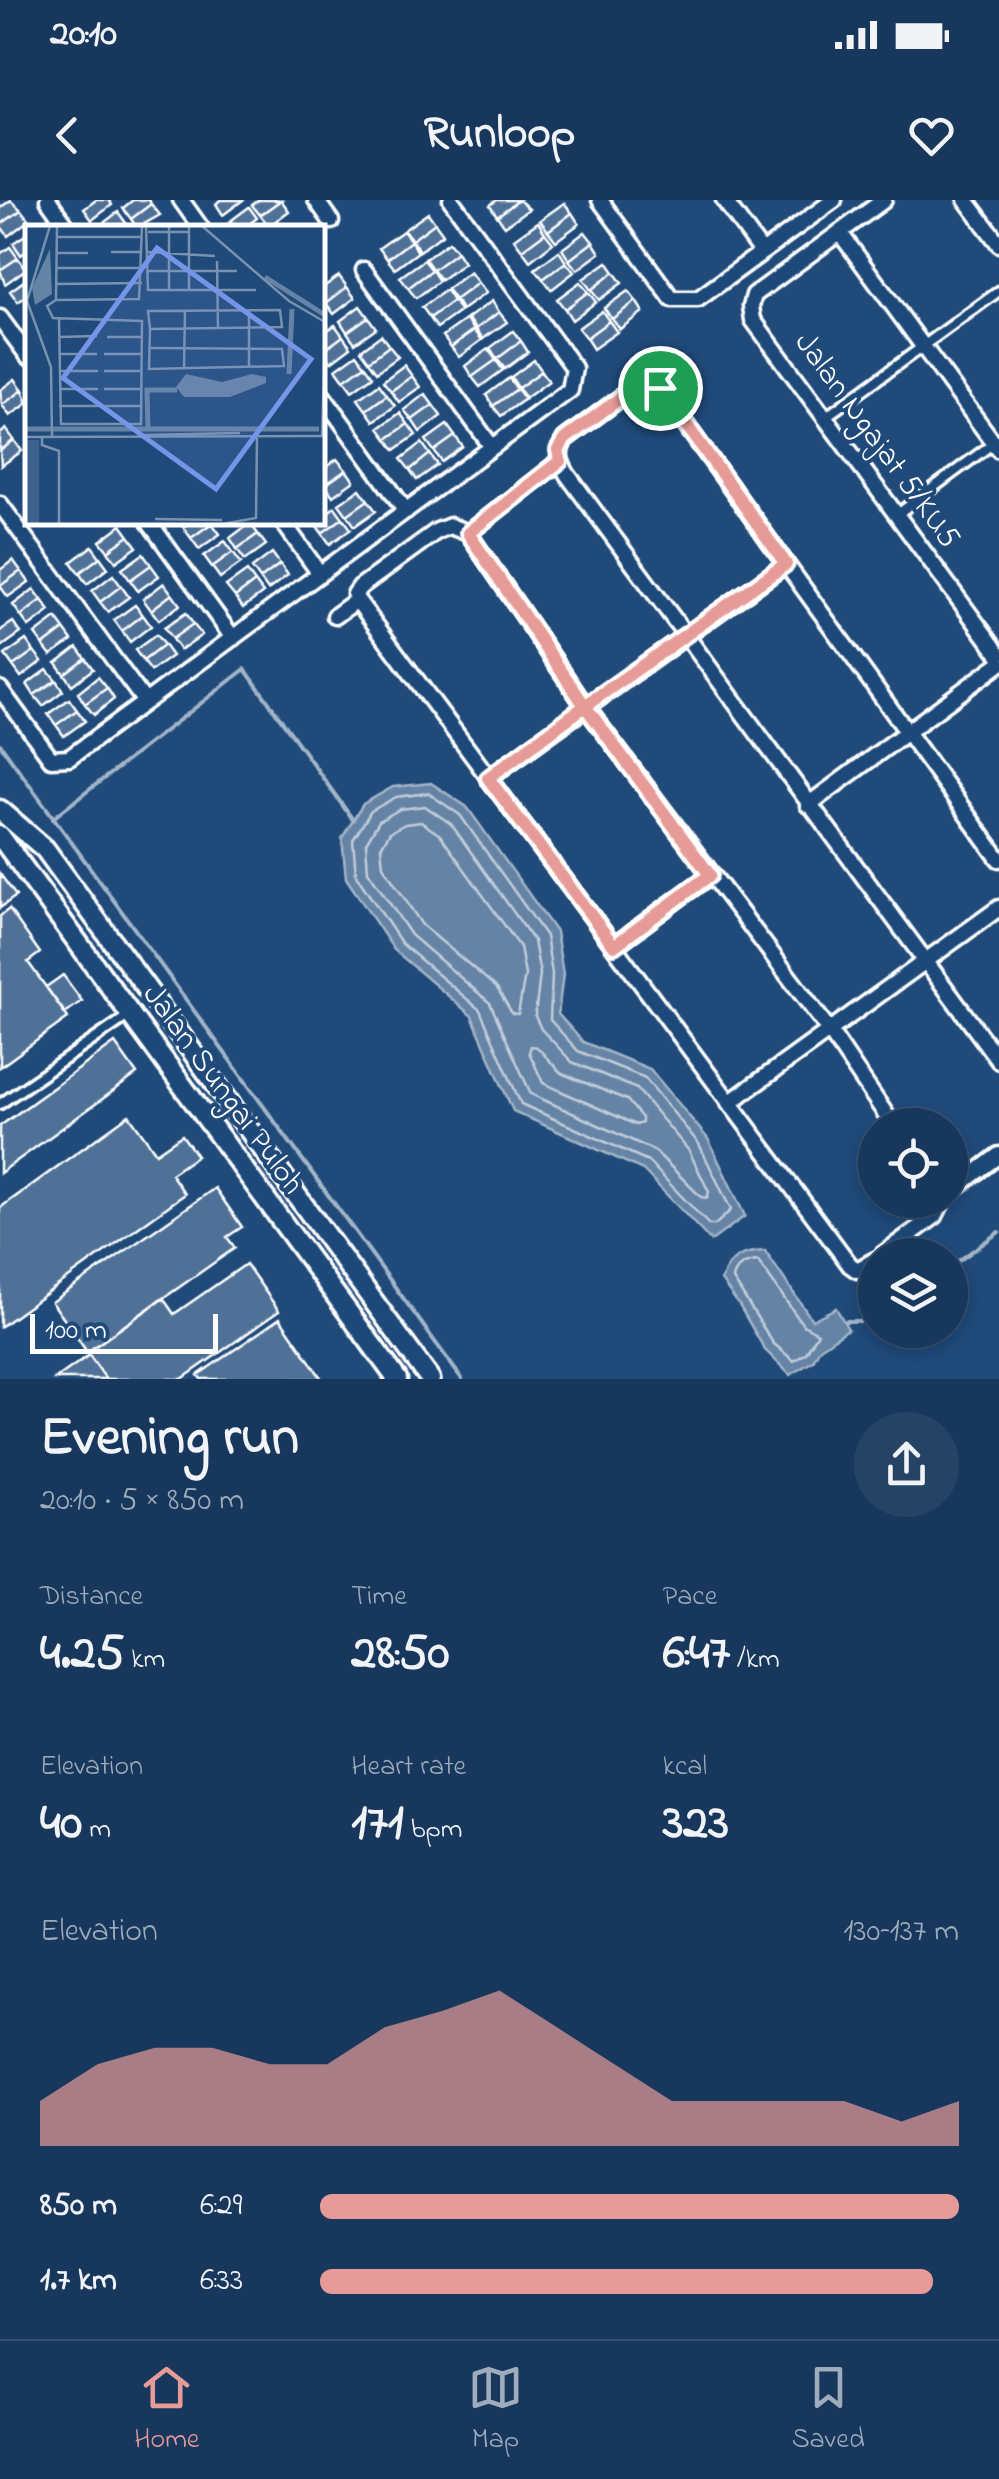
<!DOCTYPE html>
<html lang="en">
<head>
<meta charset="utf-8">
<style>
  :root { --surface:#17385c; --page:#244365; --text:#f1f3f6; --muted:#9eacbb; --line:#365272; --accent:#e69b98 }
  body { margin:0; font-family:"Indie Flower",sans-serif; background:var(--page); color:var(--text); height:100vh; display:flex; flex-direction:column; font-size:38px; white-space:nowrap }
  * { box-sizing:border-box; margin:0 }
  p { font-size:32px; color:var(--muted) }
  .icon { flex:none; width:55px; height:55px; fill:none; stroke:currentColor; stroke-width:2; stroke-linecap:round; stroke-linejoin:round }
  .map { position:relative; height:1179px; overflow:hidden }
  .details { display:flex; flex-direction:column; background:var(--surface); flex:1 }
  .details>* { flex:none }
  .fabs { position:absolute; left:858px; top:908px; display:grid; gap:20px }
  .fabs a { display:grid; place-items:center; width:110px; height:110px; border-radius:50%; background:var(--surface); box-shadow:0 5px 15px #0003,0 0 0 2px var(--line); font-size:50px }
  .scale { position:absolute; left:30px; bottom:25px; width:188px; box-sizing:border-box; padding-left:10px; border:5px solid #fff; border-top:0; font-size:28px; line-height:35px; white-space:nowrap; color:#fff; -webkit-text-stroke:8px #1f4a7a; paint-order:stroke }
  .pin { position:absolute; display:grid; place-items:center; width:85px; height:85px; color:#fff; margin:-42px; border:5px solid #fff; border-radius:50%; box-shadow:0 2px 10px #0007 }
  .round { display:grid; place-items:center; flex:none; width:105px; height:105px; border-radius:52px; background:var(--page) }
  .summary { display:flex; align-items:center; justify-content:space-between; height:170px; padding:0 40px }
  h1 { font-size:55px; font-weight:800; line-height:75px }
  .stats { display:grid; grid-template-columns:repeat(3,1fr); gap:15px; height:170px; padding:10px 40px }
  .stats div { display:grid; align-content:center }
  .stats b { font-size:50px; font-weight:800 }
  .stats small { font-size:28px; font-weight:400 }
  .stats p { font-size:28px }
  .chart { height:280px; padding:20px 40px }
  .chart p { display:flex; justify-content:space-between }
  .chart svg { width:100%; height:180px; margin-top:10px; fill:var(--accent); opacity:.7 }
  ul { padding:0 40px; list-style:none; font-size:32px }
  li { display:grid; grid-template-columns:160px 120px 1fr; align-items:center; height:75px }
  li i { height:25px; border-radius:12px; background:var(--accent) }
  .status { display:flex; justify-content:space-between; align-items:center; height:70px; padding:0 50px; background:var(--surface); direction:ltr }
  .status svg { height:28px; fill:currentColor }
  header { display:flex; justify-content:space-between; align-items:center; height:130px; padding:0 40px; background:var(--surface); font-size:45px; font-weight:800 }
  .menu { display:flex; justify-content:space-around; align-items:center; height:140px; border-top:2px solid var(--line); background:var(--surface); font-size:28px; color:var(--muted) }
  .menu a { display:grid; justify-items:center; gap:5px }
  .menu .active { color:var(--accent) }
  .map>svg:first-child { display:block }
  .water { fill:#6583a4; stroke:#a3b5c8; stroke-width:2.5 }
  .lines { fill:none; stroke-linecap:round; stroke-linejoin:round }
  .shore { stroke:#c1cddb; stroke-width:2.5 }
  .stream { stroke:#a3b5c8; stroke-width:4 }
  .building { fill:#507197; stroke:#fff; stroke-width:2.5 }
  .service-casing { stroke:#fff; stroke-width:15 }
  .minor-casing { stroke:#fff; stroke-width:21 }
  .tertiary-casing { stroke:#fff; stroke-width:25 }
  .service { stroke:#1f4a7a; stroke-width:8 }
  .minor { stroke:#1f4a7a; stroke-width:14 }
  .tertiary { stroke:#1f4a7a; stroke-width:18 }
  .route-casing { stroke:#fff; stroke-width:20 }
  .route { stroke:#e69b98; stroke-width:12 }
  .labels { text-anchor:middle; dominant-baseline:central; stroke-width:8; stroke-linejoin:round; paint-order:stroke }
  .street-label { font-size:32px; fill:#fff; stroke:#1f4a7a }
  .inset-river { fill:none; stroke:#6583a4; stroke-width:5 }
  .inset-road { fill:none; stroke:#7992af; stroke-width:2.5 }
  .view { fill:#7795e8; fill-opacity:0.15; stroke:#7795e8; stroke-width:5 }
  .inset-edge { fill:none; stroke:#fff; stroke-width:5 }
</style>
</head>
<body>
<div class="status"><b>20:10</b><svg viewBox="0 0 49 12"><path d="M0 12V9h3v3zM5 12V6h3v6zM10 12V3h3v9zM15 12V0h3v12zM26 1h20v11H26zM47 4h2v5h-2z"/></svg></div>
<header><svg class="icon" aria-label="back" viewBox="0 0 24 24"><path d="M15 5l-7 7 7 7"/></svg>Runloop<svg class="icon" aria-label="heart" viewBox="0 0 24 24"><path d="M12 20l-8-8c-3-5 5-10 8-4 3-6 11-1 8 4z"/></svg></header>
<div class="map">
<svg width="999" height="1179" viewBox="0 0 999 1179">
  <rect width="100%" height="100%" fill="#1f4a7a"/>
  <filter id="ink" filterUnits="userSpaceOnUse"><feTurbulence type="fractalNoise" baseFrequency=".01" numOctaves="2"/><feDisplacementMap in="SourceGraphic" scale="20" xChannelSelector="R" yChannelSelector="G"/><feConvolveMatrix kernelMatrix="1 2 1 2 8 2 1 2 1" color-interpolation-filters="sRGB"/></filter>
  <g filter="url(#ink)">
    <path class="water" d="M431 583 467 607 556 732 563 774 558 814 583 842 650 869 708 939 745 1016 711 1041 643 970 513 911 472 816 394 750 346 678 342 638 363 604 393 587Z
      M765 1051 812 1120 836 1108 848 1129 820 1148 813 1161 790 1175 765 1150 739 1105 721 1080C730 1057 741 1052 765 1051Z"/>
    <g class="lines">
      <path class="shore" d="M428 593 460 615 546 736 552 774 550 820 578 851 645 878 699 944 731 1010 715 1025H709L648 961 521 904 480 810 402 744 356 675 353 640 371 611 396 597Z
        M425 606 451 624 534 741 540 774 535 816 541 829 572 862 637 889 689 951 709 992 707 998 701 997 655 951 531 894 490 803 411 735 368 671 366 643 379 621 400 609Z
        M421 622 440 635 520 747 525 775 518 814 512 813 497 788 422 725 383 666 381 647 390 632 405 624Z
        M531 846 537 847 561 873 627 900 642 918V923L636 925 543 883 529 852Z
        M758 1061 803 1125 818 1133 806 1153 794 1161 773 1143 733 1079C735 1066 746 1062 758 1061Z"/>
      <path class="stream" d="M0 544 462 1179
        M53 618 245 469 353 620
        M950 1067 999 1032
        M845 1121H875"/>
    </g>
    <path class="building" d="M11 0 21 10 0 25V8Z
      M96 0H109L112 5 92 20 84 9Z
      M133 0H149L151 4 131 19 123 8Z
      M220 0H243L223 15 216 4Z
      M259 0H281L260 15 252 5Z
      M281 0 289 11 269 26 260 15Z
      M497 0H519L497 16 490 5Z
      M519 0 529 9 505 26 497 16Z
      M564 3 572 13 548 31 540 20Z
      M151 4 160 15 137 28 131 19Z
      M249 7 257 18 244 28H233L229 22Z
      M21 10 29 20 8 36 0 25Z
      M118 12 126 23 119 28H97Z
      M428 13 435 23 412 40 404 30Z
      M572 13 579 24 556 41 548 31Z
      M538 22 545 33 522 50 514 39Z
      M435 23 443 34 420 51 412 40Z
      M403 31 411 41 387 59 379 48Z
      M585 32 593 42 569 60 562 49Z
      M28 33V50L21 55 13 43Z
      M545 33 553 43 530 61 522 50Z
      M411 41 418 52 395 69 387 59Z
      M449 42 457 52 433 70 425 59Z
      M593 42 600 53 577 70 569 60Z
      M10 47 18 58 0 70V54Z
      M559 51 566 62 543 79 535 69Z
      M457 52 464 63 441 80 433 70Z
      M18 58 26 69 5 84 0 70Z
      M424 60 432 70 408 88 400 77Z
      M566 62 574 72 551 90 543 79Z
      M607 62 614 72 591 90 583 79Z
      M432 70 439 81 416 98 408 88Z
      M470 72 478 83 455 100 447 89Z
      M614 72 622 83 599 100 591 90Z
      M339 76 347 87 326 103 322 88Z
      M28 78V95L18 102 10 91Z
      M580 82 588 92 565 109 557 99Z
      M478 83 486 93 462 110 455 100Z
      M347 87 355 98 334 114 326 103Z
      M446 90 453 101 430 118 422 107Z
      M628 91 636 101 612 119 604 108Z
      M588 92 596 102 572 120 565 109Z
      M453 101 461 111 437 128 430 118Z
      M492 101 499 112 476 129 468 118Z
      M636 101 643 112 620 129 612 119Z
      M360 106 368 117 347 132 340 121Z
      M602 111 609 121 586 138 578 128Z
      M499 112 507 122 483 139 476 129Z
      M368 117 376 128 355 143 347 132Z
      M467 119 474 130 451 147 443 136Z
      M609 121 617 132 593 149 586 138Z
      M335 125 343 136 323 151 322 134Z
      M474 130 482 140 459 157 451 147Z
      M513 131 521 141 497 159 490 148Z
      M381 135 389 146 369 161 361 150Z
      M343 136 351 147 331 162 323 151Z
      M521 141 528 152 505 169 497 159Z
      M389 146 398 157 377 172 369 161Z
      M488 149 496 160 472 177 465 166Z
      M357 154 365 165 344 180 336 169Z
      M496 160 503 170 480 187 472 177Z
      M534 160 542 171 518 188 511 177Z
      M365 165 373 176 352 191 344 180Z
      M404 165 412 176 391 191 383 181Z
      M542 171 549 181 526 198 518 188Z
      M412 176 420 187 399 202 391 191Z
      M509 178 517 189 493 206 486 195Z
      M15 179 23 190 2 205 0 190Z
      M379 184 387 195 366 210 358 199Z
      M517 189 525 199 501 216 493 206Z
      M23 190 28 203 10 216 2 205Z
      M425 194 433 205 412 220 404 210Z
      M387 195 395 206 374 221 366 210Z
      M433 205 441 216 420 232 412 220Z
      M400 213 408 224 387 239 379 228Z
      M408 224 416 235 395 250 387 239Z
      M447 225 455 236 434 251 426 240Z
      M6 229 14 240 0 251V234Z
      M455 236 463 247 442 262 434 251Z
      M14 240 22 251 1 266 0 251Z
      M422 243 430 254 410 270 401 259Z
      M430 254 438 265 417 280 410 270Z
      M337 259 346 270 325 285 322 270Z
      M346 270 354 281 333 296 325 285Z
      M360 289 368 300 347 315 339 304Z
      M368 300 376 311 355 326 347 315Z
      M335 307 343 318 322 333 314 322H322V316Z
      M343 318 351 329 330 344 322 333Z
      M189 322H211L212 323 191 338 183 327Z
      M212 323 220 334 199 349 191 338Z
      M250 323 258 334 237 349 230 338Z
      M121 325 129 336 108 351 100 341Z
      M258 334 266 345 245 360 237 349Z
      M129 336 137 347 116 362 108 351Z
      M225 341 233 352 212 367 204 356Z
      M92 346 100 357 79 373 71 362Z
      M233 352 241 363 220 378 212 367Z
      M272 353 280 364 260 379 252 368Z
      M143 354 151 365 130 380 122 369Z
      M100 357 108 368 87 384 79 373Z
      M13 360 21 371 0 386V370Z
      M280 364 288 375 268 390 260 379Z
      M151 365 159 376 138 391 130 380Z
      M21 371 29 382 8 397 0 386Z
      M247 371 255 382 235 397 226 386Z
      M113 375 121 386 100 402 92 391Z
      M255 382 263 393 243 408 235 397Z
      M164 383 172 394 151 410 143 399Z
      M121 386 129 397 108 412 100 402Z
      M34 389 42 400 21 416 13 405Z
      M172 394 180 405 159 420 151 410Z
      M42 400 50 411 29 427 21 416Z
      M135 405 143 415 122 431 114 420Z
      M186 413 193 424 172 439 164 428Z
      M143 415 151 426 130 442 122 431Z
      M56 418 64 429 43 445 35 434Z
      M13 422 21 433 0 448V431Z
      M193 424 202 435 180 450 172 439Z
      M64 429 72 440 51 455 43 445Z
      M156 435 164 445 143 461 135 450Z
      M26 440 34 451 13 466 5 455Z
      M164 445 172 456 151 471 143 461Z
      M77 447 85 458 64 474 56 463Z
      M34 451 42 461 21 477 13 466Z
      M85 458 93 469 72 485 64 474Z
      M47 469 56 480 34 495 27 484Z
      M98 477 107 488 85 504 78 493Z
      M56 480 63 491 43 506 34 495Z
      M107 488 114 499 94 515 85 504Z
      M69 499 77 510 56 525 48 514Z
      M77 510 85 521 64 536 56 525Z
      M0 674 16 696 0 708Z
      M9 709 40 753 28 762 68 818 0 867V716Z
      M63 775 82 801 65 813 46 787Z
      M115 843 137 874 0 973V926Z
      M129 915 156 953 182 935 197 956 171 974 185 994 0 1127V1008Z
      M215 988 242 1027 227 1037 235 1048 87 1152 52 1102Z
      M246 1064 279 1111 182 1179H106L87 1152 163 1098 174 1114Z
      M280 1118 322 1179H201L198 1175Z
      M89 1155 106 1179H55Z"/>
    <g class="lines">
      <defs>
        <path id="service" d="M824 218 999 91
          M895 316 995 242
          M0 904 128 816"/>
        <path id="minor" d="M48 0 68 28
          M181 0 201 28
          M316 0 331 21
          M600 0 672 99H698L834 0
          M724 0 762 52
          M884 0 754 95 751 106 753 120 999 454
          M966 0 999 44
          M840 33 999 250
          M364 70 492 247
          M0 118 28 156
          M322 195 406 311
          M0 304 145 502
          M149 322 233 438
          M283 322 320 374
          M468 333 560 261
          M335 416 357 400
          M0 489 51 559 69 558 570 190 574 168 451 0
          M488 578 786 364
          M808 605 999 464
          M999 659 659 188 646 184 631 190 565 239C557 253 559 260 567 274L999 861
          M614 746 710 675
          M729 903 999 708
          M950 992 999 955
          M882 1055 935 1016 943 1000
          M875 1060 857 1070 850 1065 357 400 355 394 360 387 437 331 450 326 468 333 585 506 829 830 893 925"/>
        <path id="tertiary" d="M0 610 45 649 430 1179
          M0 636 397 1179"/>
      </defs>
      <use href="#service" class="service-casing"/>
      <use href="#minor" class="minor-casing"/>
      <use href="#tertiary" class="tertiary-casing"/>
      <use href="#service" class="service"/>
      <use href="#minor" class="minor"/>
      <use href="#tertiary" class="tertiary"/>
    </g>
  </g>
  <g class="lines" filter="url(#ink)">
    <defs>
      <path id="route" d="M660 188 646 184 631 190 565 239 558 250 560 261 468 333 585 506 488 578 614 746 710 675 585 506 786 364 660 188"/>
    </defs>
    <use href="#route" class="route-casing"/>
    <use href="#route" class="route"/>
  </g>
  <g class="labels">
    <g class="street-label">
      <text transform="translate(876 241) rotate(54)">Jalan Ngajat 5/KU5</text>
      <text transform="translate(222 890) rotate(54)">Jalan Sungai Puloh</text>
    </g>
  </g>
  <g transform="translate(25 25)">
    <rect width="300" height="300" fill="#1f4a7a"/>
    <path d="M0 215H14V299H0Z" fill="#3c618b"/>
    <path d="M25 24 27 69 10 80 7 63ZM161 149 197 157 227 149 241 152V158L205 172H159L151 162Z" fill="#6583a4"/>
    <path class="inset-river" d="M240 52 300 90M264 149 267 84M0 204H294M123 204 122 165H152"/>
    <path class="inset-road" d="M25 1 2 76 26 142 27 213M121 1 123 65H231M177 1 264 76 300 97M123 7H164M32 12H117M86 27H117M123 27 190 31M32 28H63M192 36 193 104M32 43H117M122 46H212M31 59 117 58M144 66V1M164 66V1M31 75 22 81 28 93 117 96 116 199H36L34 94M31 75 114 74 117 1M31 75 32 1M123 86 255 85 257 102 125 104ZM125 104 124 144 259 141 257 124 126 123M34 112 72 111M82 112H117M34 129H72M79 129H117M224 143V85M159 144 160 85M34 146H73M79 146H117M34 164H73M79 164H117M34 181H117M118 210 215 208M297 211 300 111M0 212 300 211M17 213V220L34 226V299M130 294 197 295M197 299 231 293 232 213"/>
    <path class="view" d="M132 23 286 134 191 264 38 153Z"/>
    <rect width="300" height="300" class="inset-edge"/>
  </g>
</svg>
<div class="fabs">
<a><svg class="icon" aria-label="locate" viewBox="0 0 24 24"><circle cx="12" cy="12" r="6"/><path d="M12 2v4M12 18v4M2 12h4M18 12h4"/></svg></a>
<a><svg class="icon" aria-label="layers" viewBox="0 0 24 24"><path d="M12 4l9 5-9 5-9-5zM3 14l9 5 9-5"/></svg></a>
</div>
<div class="scale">100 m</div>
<div class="pin" style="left:660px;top:188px;background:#1e9e55"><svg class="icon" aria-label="arrive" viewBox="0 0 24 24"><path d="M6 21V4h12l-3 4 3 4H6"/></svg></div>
</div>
<section class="details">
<div class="summary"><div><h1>Evening run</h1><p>20:10 · 5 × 850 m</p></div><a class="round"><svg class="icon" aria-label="share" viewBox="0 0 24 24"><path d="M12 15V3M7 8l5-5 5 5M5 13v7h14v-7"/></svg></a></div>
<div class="stats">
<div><p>Distance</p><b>4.25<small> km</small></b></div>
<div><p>Time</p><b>28:50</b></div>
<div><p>Pace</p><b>6:47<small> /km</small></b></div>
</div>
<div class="stats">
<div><p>Elevation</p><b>40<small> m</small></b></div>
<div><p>Heart rate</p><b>171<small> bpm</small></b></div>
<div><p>kcal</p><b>323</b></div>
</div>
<div class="chart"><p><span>Elevation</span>130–137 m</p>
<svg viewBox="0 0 160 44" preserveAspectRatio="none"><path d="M0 44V33L10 24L20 20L30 20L40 24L50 24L60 15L70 11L80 6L90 15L100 24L110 33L120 33L130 33L140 33L150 38L160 33V44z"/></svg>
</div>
<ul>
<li><b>850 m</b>6:29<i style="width:100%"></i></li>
<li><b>1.7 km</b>6:33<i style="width:96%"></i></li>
</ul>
</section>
<nav class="menu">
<a class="active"><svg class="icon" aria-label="home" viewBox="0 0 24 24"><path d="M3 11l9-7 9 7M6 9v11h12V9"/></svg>Home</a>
<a><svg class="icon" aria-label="map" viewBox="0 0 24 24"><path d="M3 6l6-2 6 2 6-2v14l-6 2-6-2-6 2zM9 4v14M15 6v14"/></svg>Map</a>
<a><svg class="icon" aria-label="saved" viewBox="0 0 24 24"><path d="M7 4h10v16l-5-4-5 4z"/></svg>Saved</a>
</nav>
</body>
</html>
